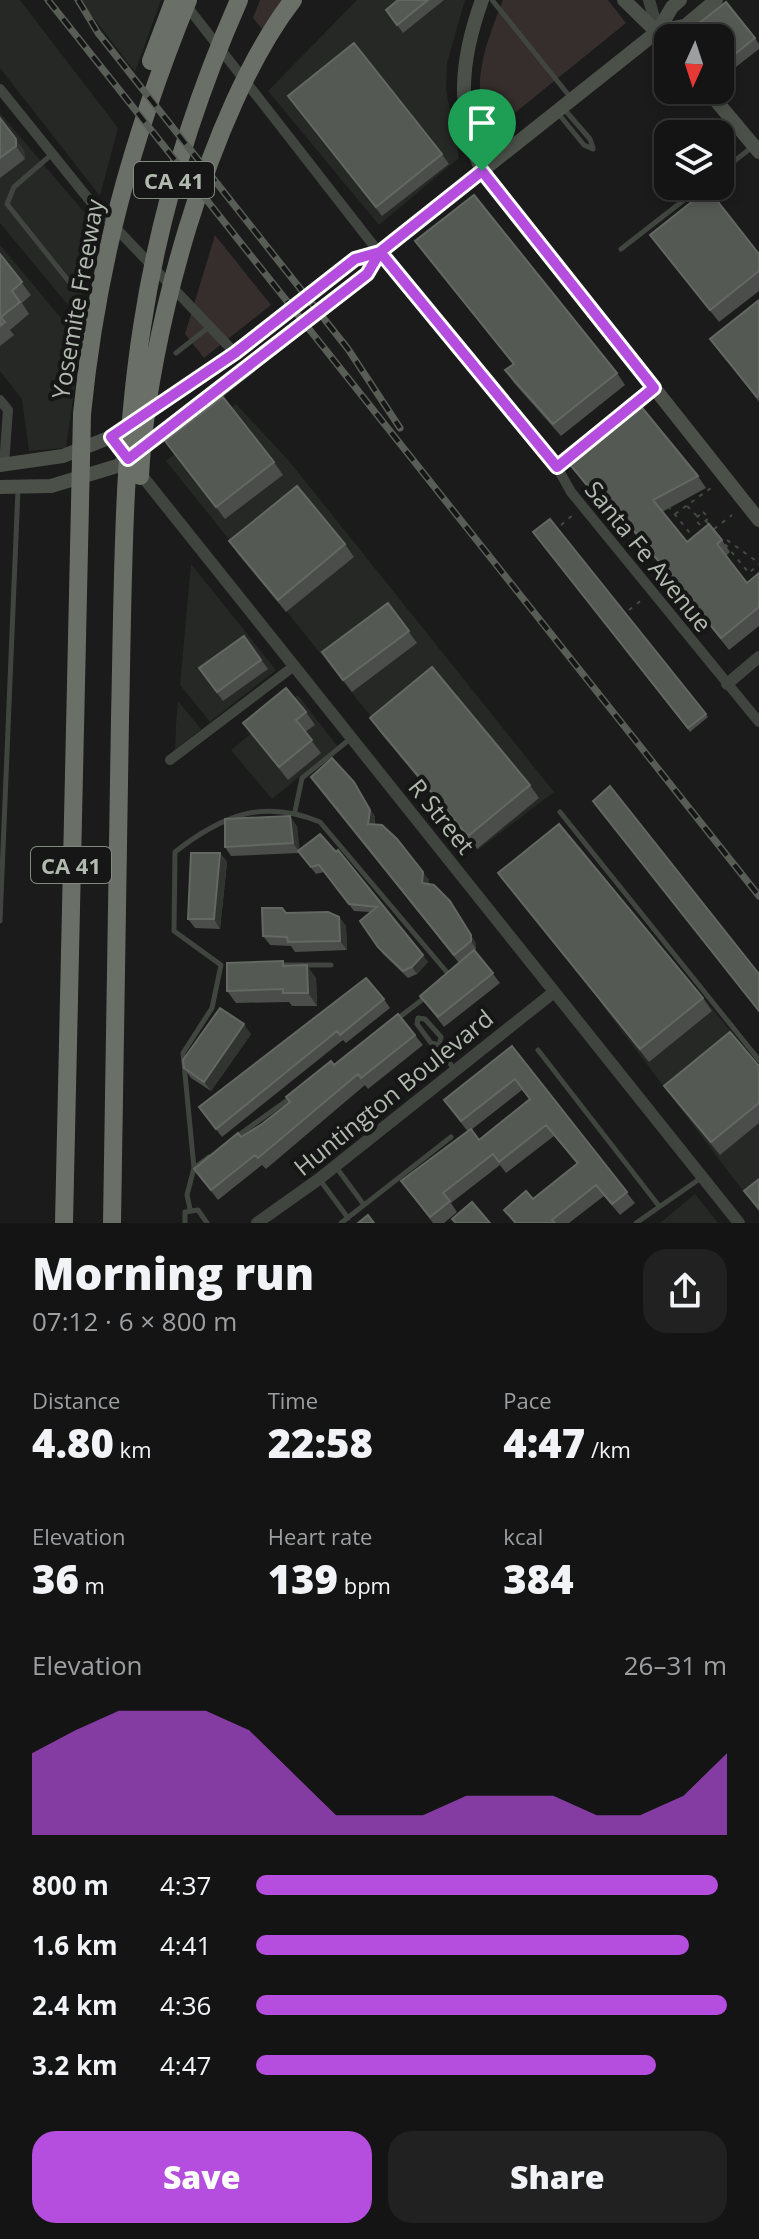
<!DOCTYPE html>
<html lang="en">
<head>
<meta charset="utf-8">
<style>
  :root { --surface:#141414; --page:#212122; --text:#f1f3f6; --muted:#9d9ea0; --line:#333334; --accent:#b54edf }
  body { margin:0; font-family:"Open Sans",sans-serif; background:var(--page); color:var(--text); height:100vh; display:flex; flex-direction:column; font-size:30px; white-space:nowrap }
  * { box-sizing:border-box; margin:0 }
  p { font-size:26px; color:var(--muted) }
  .icon { flex:none; width:44px; height:44px; fill:none; stroke:currentColor; stroke-width:2; stroke-linecap:round; stroke-linejoin:round }
  .map { position:relative; height:1223px; overflow:hidden }
  .details { display:flex; flex-direction:column; background:var(--surface); flex:1 }
  .details>* { flex:none }
  .needle { width:52px; rotate:183deg }
  .buttons { position:absolute; left:654px; top:24px; display:grid; gap:16px }
  .buttons a { display:grid; place-items:center; width:80px; height:80px; border-radius:16px; background:var(--surface); box-shadow:0 4px 12px #0003,0 0 0 2px var(--line); font-size:40px }
  .pin { position:absolute; display:grid; place-items:center; width:68px; height:68px; color:#fff; margin:-82px -34px; border-radius:50% 50% 50% 0; rotate:-45deg; box-shadow:0 0 8px #0007 }
  .pin .icon { rotate:45deg }
  .round { display:grid; place-items:center; flex:none; width:84px; height:84px; border-radius:24px; background:var(--page) }
  .head { display:flex; align-items:center; justify-content:space-between; height:136px; padding:0 32px }
  h1 { font-size:44px; font-weight:800; line-height:60px }
  .stats { display:grid; grid-template-columns:repeat(3,1fr); gap:12px; height:136px; padding:8px 32px }
  .stats div { display:grid; align-content:center }
  .stats b { font-size:40px; font-weight:800 }
  .stats small { font-size:22px; font-weight:400 }
  .stats p { font-size:22px }
  .chart { height:224px; padding:16px 32px }
  .chart p { display:flex; justify-content:space-between }
  .chart svg { width:100%; height:144px; margin-top:8px; fill:var(--accent); opacity:.7 }
  .primary-button { display:flex; gap:16px; margin-top:auto; padding:16px 32px }
  .primary-button a { flex:1; height:92px; border-radius:24px; background:var(--accent); color:#fff; font-size:32px; font-weight:800; line-height:92px; text-align:center }
  .primary-button a+a { background:var(--page); color:var(--text) }
  ul { padding:0 32px; list-style:none; font-size:26px }
  li { display:grid; grid-template-columns:128px 96px 1fr; align-items:center; height:60px }
  li i { height:20px; border-radius:10px; background:var(--accent) }
  .map>svg:first-child { display:block }
  .built { fill:#262826 }
  .grass { fill:#352e2c }
  .lines { fill:none; stroke-linecap:round; stroke-linejoin:round }
  .path { stroke:#444943; stroke-width:2; stroke-dasharray:4 6; stroke-linecap:butt }
  .service { stroke:#414540; stroke-width:5 }
  .minor { stroke:#414540; stroke-width:10 }
  .tertiary { stroke:#414540; stroke-width:12 }
  .secondary { stroke:#4b5049; stroke-width:14 }
  .motorway { stroke:#6a7068; stroke-width:18 }
  .rail-casing { stroke:#585d56; stroke-width:7 }
  .rail { stroke:#151615; stroke-width:4; stroke-dasharray:12; stroke-linecap:butt }
  .wall { fill:#4a4d4a; fill-rule:evenodd }
  .shaded-wall { fill:#323432 }
  .building { fill:#555954; stroke:#636862; stroke-width:2 }
  .route-casing { stroke:#fff; stroke-width:16 }
  .route { stroke:#b54edf; stroke-width:10 }
  .labels { text-anchor:middle; dominant-baseline:central; stroke-width:8; stroke-linejoin:round; paint-order:stroke }
  .shield { fill:#151615; stroke:#828980; stroke-width:2 }
  .shield-label { font-size:22px; font-weight:bold; fill:#b1baae }
  .street-label { font-size:24px; fill:#b1baae; stroke:#151615 }
</style>
</head>
<body>
<div class="map">
<svg width="759" height="1223" viewBox="0 0 759 1223">
  <rect width="100%" height="100%" fill="#1a1b1a"/>
  <path class="built" d="M0 0H20L118 128 100 196 0 68Z
    M82 0H161L135 72 89 12Z
    M357 0H465L447 63 446 89 459 158 379 225 268 91Z
    M0 113 95 225 78 317 0 223Z
    M0 245 81 342 66 448 29 451 22 399 0 371Z
    M236 404 289 461 554 792 478 850 166 461Z
    M191 564 276 670 210 722 180 685Z
    M298 695 337 746 272 799 231 750Z
    M178 701 201 729 175 750 176 725Z
    M661 958 673 960 759 1066V1212L602 1005Z
    M695 1194 718 1223H660Z"/>
  <path class="grass" d="M260 0H283L263 30 253 18Z
    M503 0H608L626 23 485 137C474 75 481 57 503 0Z
    M215 235 271 305 204 358 185 334Z"/>
  <g class="lines">
    <path class="path" d="M668 506 694 538
      M687 506 697 516
      M703 512 709 518 700 525 695 519Z
      M675 514 711 488
      M706 521 749 573 759 564
      M561 525 574 514
      M714 529 732 515
      M624 538 635 530
      M727 540 759 563
      M629 610 643 599"/>
    <path class="service" d="M492 0 571 98
      M564 109 590 139 593 148
      M557 112 584 145 593 149
      M51 155 14 187 7 204 75 289
      M720 172 751 148
      M621 249 702 186
      M176 353 209 327
      M295 811 302 778 350 739
      M560 812 759 1060
      M0 921 18 489
      M280 965H331
      M397 1019 427 996
      M439 1045 431 1043 417 1024 418 1018 425 1019 441 1037 439 1045 454 1070
      M538 1050 659 1206
      M236 1137 293 1096
      M209 1157 194 1168 183 1053 212 1008 221 965 174 931 175 852C221 816 263 798 320 822L451 977
      M336 1167 364 1205
      M320 1180 348 1218
      M190 1209 187 1195 194 1168
      M185 1223V1212L198 1210 207 1223
      M341 1223 451 1137
      M636 1223 701 1178"/>
    <path class="minor" d="M186 5 395 273 557 467 571 492 759 722
      M0 89 91 202 235 353
      M0 400 8 410 4 465
      M557 467 654 388
      M170 760 294 666"/>
    <path class="tertiary" d="M649 0 658 31
      M111 437 739 1223
      M727 684 759 657
      M257 1223 319 1179 554 992"/>
    <path class="secondary" d="M482 0C460 61 456 111 482 171L759 520
      M624 0 668 43
      M658 31 685 26 716 0
      M707 90 759 152
      M0 465 63 456 111 437 235 353 355 259 380 252
      M0 487 51 486 117 466 168 431 367 274 380 252 658 31 672 7 680 0"/>
    <path class="motorway" d="M151 61 174 0
      M140 476C147 339 209 109 293 0
      M64 1223 82 414C97 264 131 140 188 0
      M112 1223C114 1055 116 887 120 719 123 588 122 456 142 327 159 215 193 104 239 0"/>
    <defs>
      <path id="rail" d="M48 0 759 896
        M78 0 98 33 348 349 400 428"/>
    </defs>
    <use href="#rail" class="rail-casing"/>
    <use href="#rail" class="rail"/>
  </g>
  <path class="wall" d="M398 0H444L403 33 386 10Z
    M692 29 755 38 759 44V49L727 74 720 65V38H698Z
    M288 96 442 154 449 164 382 216Z
    M0 118 25 152V159L0 178Z
    M650 235 759 254V291L719 322Z
    M415 241 617 373 625 385 561 436 514 383 505 370 513 364Z
    M0 254 31 295 22 303 29 314 10 330 14 335 0 346Z
    M759 300V402L710 339Z
    M165 441 274 462 283 475 225 519Z
    M567 461 698 476 706 488 662 512 687 542 722 540 730 552 726 556 747 583 759 573V626L729 650 630 526 627 529 616 516 612 518Z
    M550 519 708 717 690 732 533 532Z
    M229 541 345 544 354 557 286 612 238 554Z
    M388 603 417 643 352 692 322 652Z
    M244 636 268 669 223 701 199 668Z
    M306 712 315 725 305 732 321 753 288 780 243 723Z
    M370 718 530 785 539 798 477 849 379 731Z
    M311 777 354 782 375 817V824L429 880 428 884 476 943V949L475 950 500 983 444 1027 420 996 459 963Z
    M297 826 299 850 320 834 428 962 417 974 408 978 383 954 360 921 370 912 354 911 324 872 316 874 299 853 231 856 225 847Z
    M220 853 227 862 220 929 195 928 188 919Z
    M498 873 703 998 712 1011 649 1062Z
    M286 913 339 917 346 926 347 950 295 952 291 946 270 945 263 936Z
    M283 961 286 966 316 978 317 1006H292L289 1002 236 1003 227 991Z
    M384 999 390 1008 346 1043 343 1040 222 1137 199 1107Z
    M251 1034 211 1091 191 1078 184 1068Z
    M415 1035 423 1045 368 1089 365 1085 266 1169 262 1165 218 1200 194 1169 262 1124 334 1065Z
    M512 1046 635 1203 620 1215 604 1196 569 1223H514L504 1210 533 1199 577 1164 554 1136 506 1173 500 1165 451 1203 457 1212 444 1223H433L401 1181 468 1132 444 1100ZM522 1090 530 1100 479 1140 471 1130Z
    M759 1066V1123L720 1155 673 1098 664 1086Z"/>
  <path class="shaded-wall" d="M16 139 25 152V159L16 146Z
    M354 782 375 817 374 831 368 824Z
    M290 816 297 826 300 853 293 843Z
    M220 853 227 862 220 929 214 919Z
    M423 872 429 880 427 891 422 883Z
    M455 909 476 943V949L471 941Z
    M339 917 346 926 347 950 340 941Z
    M423 955 428 962 417 974 412 967Z
    M307 965 316 978 317 1006 308 993Z
    M244 1024 251 1034 211 1091 204 1082Z"/>
  <path class="building" d="M398 0H428L397 25 386 10Z
    M726 2 755 38 721 65 720 38H699L692 29Z
    M354 43 442 154 376 207 288 96Z
    M0 118 16 139V146L0 158Z
    M708 189 759 254V271L710 310 650 235Z
    M474 195 617 373 553 424 505 370 514 364 415 241Z
    M0 254 22 282 12 291 20 302 1 317 5 322 0 326Z
    M759 300V396L757 397 710 339Z
    M223 397 274 462 216 507 165 441Z
    M639 404 698 476 653 500 687 542 709 524 722 540 717 544 747 583 759 573V607L721 638 621 515 618 517 608 504 604 506 567 461Z
    M297 486 345 544 278 600 229 541Z
    M550 519 706 714 688 728 533 532Z
    M388 603 409 631 343 680 322 652Z
    M244 636 261 660 217 692 199 668Z
    M432 667 530 785 468 836 370 718Z
    M286 688 306 712 296 720 312 740 279 767 243 723Z
    M332 758 354 782 370 810 368 824 382 825 397 839 423 872 422 883 434 885 450 901 471 935V941L454 955 311 777Z
    M610 786 759 974V1011L593 801Z
    M290 816 293 843 225 847V819Z
    M559 824 703 998 640 1049 498 873Z
    M320 834 336 852 338 850 423 955 412 967 403 971 378 947 360 921 377 907 349 904 319 865 311 867 298 851Z
    M191 853H220L214 919H188Z
    M262 908H282L286 913 328 912 339 917 340 941 288 942 287 937 263 936Z
    M474 950 493 973 438 1017 420 996Z
    M283 961V966L307 965 308 993H283V989L227 991V963Z
    M366 978 384 999 340 1035 337 1031 216 1129 199 1107Z
    M220 1008 244 1024 204 1082 184 1068 183 1060Z
    M398 1014 415 1035 361 1078 358 1074 258 1158 255 1155 211 1190 194 1169 238 1133 241 1137 262 1124 290 1102 286 1097 331 1061 334 1065Z
    M730 1032 759 1066V1103L711 1142 664 1086Z
    M512 1046 627 1192 612 1204 596 1185 552 1220 555 1223H516L504 1210 526 1191 533 1199 578 1163 546 1125 499 1162 493 1154 443 1193 450 1201 430 1217 401 1181 471 1129 479 1140 530 1099 515 1079 461 1121 444 1100Z
    M759 1179V1209L744 1191Z
    M472 1202 490 1223H456L452 1219Z
    M368 1215 374 1223H358Z"/>
  <g class="lines">
    <defs>
      <path id="route" d="M482 171 380 252 367 274 128 459 111 437 235 353 355 259 380 252 557 467 654 388 482 171"/>
    </defs>
    <use href="#route" class="route-casing"/>
    <use href="#route" class="route"/>
  </g>
  <g class="labels">
    <g class="shield">
      <rect x="134" y="162" width="80" height="36" rx="6"/>
      <rect x="31" y="847" width="80" height="36" rx="6"/>
    </g>
    <g class="shield-label">
      <text x="174" y="180">CA 41</text>
      <text x="71" y="865">CA 41</text>
    </g>
    <g class="street-label">
      <text transform="translate(77 299) rotate(-80)">Yosemite Freeway</text>
      <text transform="translate(649 556) rotate(51)">Santa Fe Avenue</text>
      <text transform="translate(442 816) rotate(51)">R Street</text>
      <text transform="translate(393 1092) rotate(-39)">Huntington Boulevard</text>
    </g>
  </g>
</svg>
<div class="buttons">
<a><svg class="needle" viewBox="-14 -14 28 28"><path d="M0-13l5 13h-10z" fill="#e53935"/><path d="M0 13l5-13h-10z" fill="#9d9ea0"/></svg></a>
<a><svg class="icon" aria-label="layers" viewBox="0 0 24 24"><path d="M12 4l9 5-9 5-9-5zM3 14l9 5 9-5"/></svg></a>
</div>
<div class="pin" style="left:482px;top:171px;background:#1e9e55"><svg class="icon" aria-label="arrive" viewBox="0 0 24 24"><path d="M6 21V4h12l-3 4 3 4H6"/></svg></div>
</div>
<section class="details">
<div class="head"><div><h1>Morning run</h1><p>07:12 · 6 × 800 m</p></div><a class="round"><svg class="icon" aria-label="share" viewBox="0 0 24 24"><path d="M12 15V3M7 8l5-5 5 5M5 13v7h14v-7"/></svg></a></div>
<div class="stats">
<div><p>Distance</p><b>4.80<small> km</small></b></div>
<div><p>Time</p><b>22:58</b></div>
<div><p>Pace</p><b>4:47<small> /km</small></b></div>
</div>
<div class="stats">
<div><p>Elevation</p><b>36<small> m</small></b></div>
<div><p>Heart rate</p><b>139<small> bpm</small></b></div>
<div><p>kcal</p><b>384</b></div>
</div>
<div class="chart"><p><span>Elevation</span>26–31 m</p>
<svg viewBox="0 0 160 44" preserveAspectRatio="none"><path d="M0 44V19L10 12L20 6L30 6L40 6L50 12L60 25L70 38L80 38L90 38L100 32L110 32L120 32L130 38L140 38L150 32L160 19V44z"/></svg>
</div>
<ul>
<li><b>800 m</b>4:37<i style="width:98%"></i></li>
<li><b>1.6 km</b>4:41<i style="width:92%"></i></li>
<li><b>2.4 km</b>4:36<i style="width:100%"></i></li>
<li><b>3.2 km</b>4:47<i style="width:85%"></i></li>
</ul>
<div class="primary-button"><a>Save</a><a>Share</a></div>
</section>
</body>
</html>
